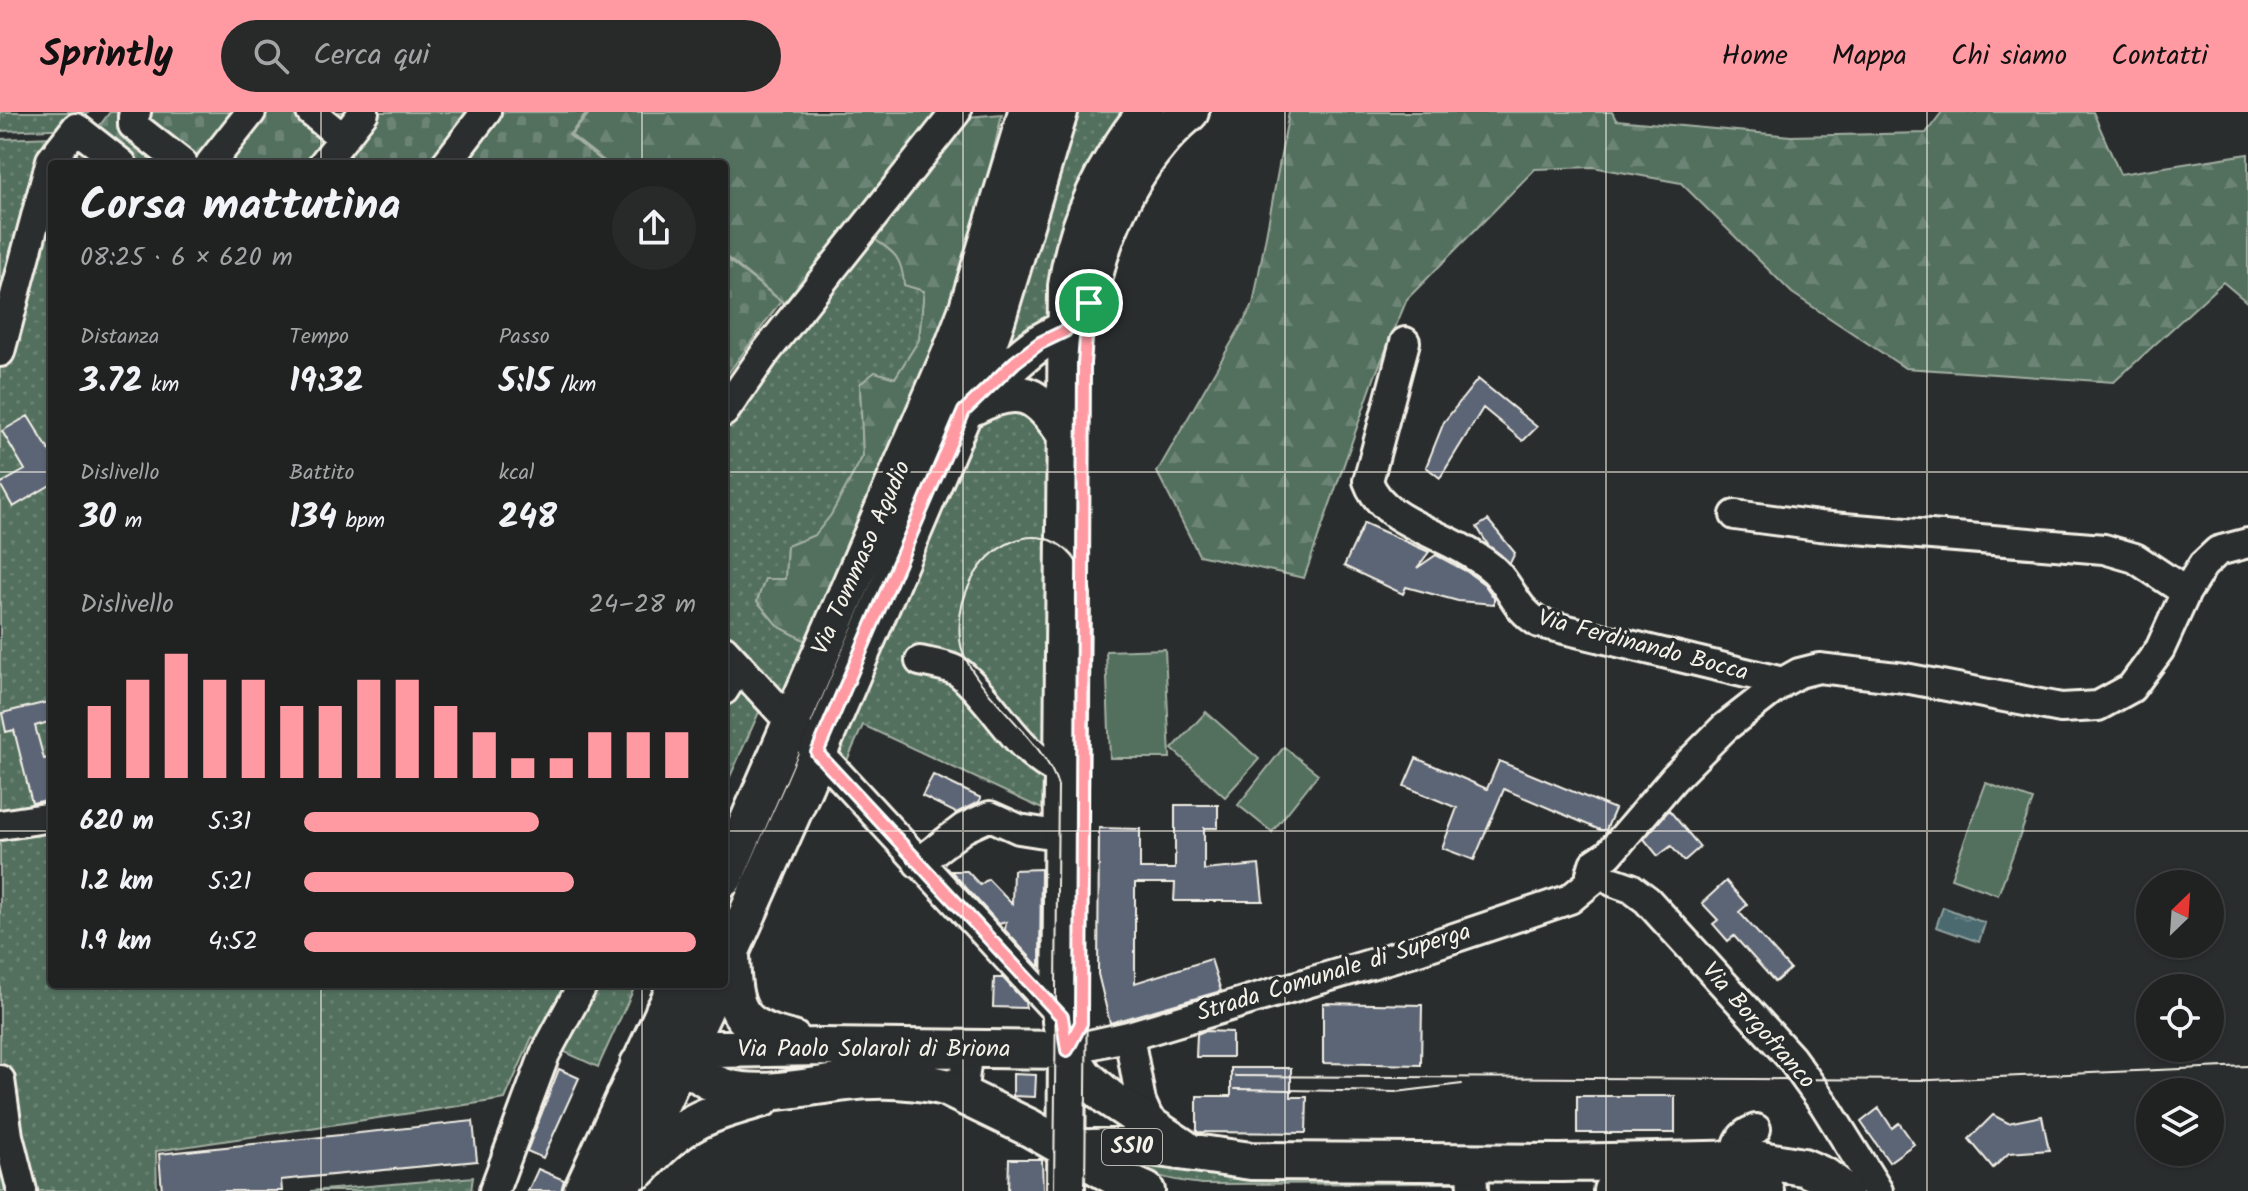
<!DOCTYPE html>
<html lang="it">
<head>
<meta charset="utf-8">
<style>
  :root { --surface:#202222; --page:#282a2a; --text:#f1f3f6; --muted:#a2a4a5; --line:#3d3f40; --accent:#ff9aa2 }
  body { margin:0; font-family:Kalam,sans-serif; background:var(--page); color:var(--text); height:100vh; display:flex; flex-direction:column; font-size:30px; white-space:nowrap }
  * { box-sizing:border-box; margin:0 }
  p { font-size:26px; color:var(--muted) }
  .icon { flex:none; width:44px; height:44px; fill:none; stroke:currentColor; stroke-width:2; stroke-linecap:round; stroke-linejoin:round }
  .map { position:relative; flex:1; overflow:hidden }
  .details { position:absolute; left:48px; top:48px; width:680px; height:828px; display:flex; flex-direction:column; background:var(--surface); border-radius:8px; box-shadow:0 2px 6px #0004,0 0 0 2px var(--line) }
  .details>* { flex:none }
  .needle { width:52px; rotate:25deg }
  .buttons { position:absolute; left:2136px; top:758px; display:grid; gap:16px }
  .buttons a { display:grid; place-items:center; width:88px; height:88px; border-radius:50%; background:var(--surface); box-shadow:0 2px 6px #0004,0 0 0 2px var(--line); font-size:40px }
  .pin { position:absolute; display:grid; place-items:center; width:68px; height:68px; color:#fff; margin:-34px; border:4px solid #fff; border-radius:50%; box-shadow:0 2px 8px #0007 }
  .round { display:grid; place-items:center; flex:none; width:84px; height:84px; border-radius:42px; background:var(--page) }
  .summary { display:flex; align-items:center; justify-content:space-between; height:136px; padding:0 32px }
  h1 { font-size:44px; font-weight:700; line-height:60px }
  .stats { display:grid; grid-template-columns:repeat(3,1fr); gap:12px; height:136px; padding:8px 32px }
  .stats div { display:grid; align-content:center }
  .stats b { font-size:34px; font-weight:700 }
  .stats small { font-size:22px; font-weight:400 }
  .stats p { font-size:22px }
  .chart { height:224px; padding:16px 32px }
  .chart p { display:flex; justify-content:space-between }
  .chart svg { width:100%; height:144px; margin-top:8px; stroke:var(--accent); stroke-width:6 }
  ul { padding:0 32px; list-style:none; font-size:26px }
  li { display:grid; grid-template-columns:128px 96px 1fr; align-items:center; height:60px }
  li i { height:20px; border-radius:10px; background:var(--accent) }
  header { display:flex; align-items:center; gap:48px; box-sizing:border-box; height:112px; padding:0 40px; background:var(--accent); color:#111 }
  header strong { font-size:38px }
  nav { display:flex; gap:44px; margin-inline-start:auto; font-size:28px }
  .search { width:560px; height:72px; background:var(--page); display:flex; align-items:center; gap:20px; box-sizing:border-box; padding:0 28px; border-radius:44px; color:var(--muted); font-size:30px }
  .map>svg:first-child { display:block }
  .grass { fill:url(#grass-dots); stroke:#a4b0a3; stroke-width:2 }
  .forest { fill:url(#forest-firs); stroke:#a4b0a3; stroke-width:2 }
  .cemetery { fill:url(#cemetery-stones); stroke:#a4b0a3; stroke-width:2 }
  .pitch { fill:#536f5e; stroke:#a4b0a3; stroke-width:2 }
  .water { fill:url(#water-ripples); stroke:#8fa09f; stroke-width:2 }
  .building { fill:#5c6576; stroke:#f4f1e8; stroke-width:2 }
  .lines { fill:none; stroke-linecap:round; stroke-linejoin:round }
  .minor-casing { stroke:#f4f1e8; stroke-width:34 }
  .major-casing { stroke:#f4f1e8; stroke-width:42 }
  .minor { stroke:#2a2d2e; stroke-width:28 }
  .major { stroke:#2a2d2e; stroke-width:36 }
  .tram { stroke:#f4f1e8; stroke-width:2 }
  .route-casing { stroke:#fff; stroke-width:16 }
  .route { stroke:#ff9aa2; stroke-width:10 }
  .grid { fill:none; stroke:#f4f1e8; stroke-width:2; stroke-opacity:0.55 }
  .labels { text-anchor:middle; dominant-baseline:central; stroke-width:7; stroke-linejoin:round; paint-order:stroke }
  .shield { fill:#2a2d2e; stroke:#b7b6b0; stroke-width:2 }
  .shield-label { font-size:22px; font-weight:bold; fill:#f4f1e8 }
  .street-label { font-size:24px; fill:#f4f1e8; stroke:#2a2d2e }
</style>
</head>
<body>
<header>
<strong>Sprintly</strong>
<div class="search"><svg class="icon" aria-label="search" viewBox="0 0 24 24"><circle cx="10" cy="10" r="6"/><path d="M15 15l6 6"/></svg>Cerca qui</div>
<nav><a>Home</a><a>Mappa</a><a>Chi siamo</a><a>Contatti</a></nav>
</header>
<div class="map">
<svg width="2248" height="1079" viewBox="0 0 2248 1079">
  <defs>
    <pattern id="grass-dots" width="8" height="8" patternUnits="userSpaceOnUse" patternTransform="scale(2)"><rect width="8" height="8" fill="#536f5e"/><path d="M2 2h.1M6 6h.1" fill="none" stroke="#6c8475" stroke-width="1.8" stroke-linecap="round"/></pattern>
    <pattern id="forest-firs" width="22" height="20" patternUnits="userSpaceOnUse" patternTransform="scale(2)"><rect width="22" height="20" fill="#536f5e"/><path d="M5 1l3.5 6h-7zM16 11l3.5 6h-7z" fill="#6c8475"/></pattern>
    <pattern id="cemetery-stones" width="16" height="16" patternUnits="userSpaceOnUse" patternTransform="scale(2)"><rect width="16" height="16" fill="#536f5e"/><path d="M2 7V4a2 2 0 0 1 4 0v3zM10 15v-3a2 2 0 0 1 4 0v3z" fill="#6c8475"/></pattern>
    <pattern id="water-ripples" width="26" height="14" patternUnits="userSpaceOnUse" patternTransform="scale(2)"><rect width="26" height="14" fill="#4c6a6f"/><path d="M2 4q2-2 4 0t4 0M15 11q2-2 4 0t4 0" fill="none" stroke="#668084"/></pattern>
  </defs>
  <rect width="100%" height="100%" fill="#2a2d2e"/>
  <filter id="ink" filterUnits="userSpaceOnUse"><feTurbulence type="fractalNoise" baseFrequency=".0125" numOctaves="2"/><feDisplacementMap in="SourceGraphic" scale="16" xChannelSelector="R" yChannelSelector="G"/><feConvolveMatrix kernelMatrix="1 2 1 2 8 2 1 2 1" color-interpolation-filters="sRGB"/></filter>
  <g filter="url(#ink)">
    <path class="grass" d="M0 0H89L76 16 0 19Z
      M1073 0H1128C1092 44 1062 89 1056 148 1053 168 1054 189 1053 209L1000 241Z
      M54 25 90 52H52V872H636L598 955 532 925 505 987 156 1039 157 1079H0V27Z
      M865 121C890 138 902 141 905 173L924 179 919 228 895 266 875 260 860 272 863 344 831 403 815 423 787 434 785 468 765 467 757 489 778 514 806 529 783 579 724 522V308Z
      M1029 295 1047 327 1052 367 1042 697 863 613 844 655 832 639 973 308Z
      M724 559 760 598 724 678Z
      M1110 1042 1457 1061V1071L1202 1072C1165 1068 1142 1061 1110 1042Z
      M473 1065 471 1079H311Z"/>
    <path class="forest" d="M590 0H943L947 5 841 122 784 191 724 143V52H608L571 23Z
      M1289 0H1612L1616 8 1791 24 1926 21 1942 0H2093L2120 62 2248 42V191L2223 170 2114 270 1905 256 1792 181 1681 71 1593 55 1535 57 1407 187 1375 264 1304 466 1199 443 1157 360 1253 193Z
      M1002 2 967 155 924 266 806 529 778 514 757 489 765 467H785L787 434 815 423 831 403 863 344 860 272 875 260 895 266 919 228 924 179 904 173C902 140 890 138 865 121L955 6Z"/>
    <path class="cemetery" d="M110 0H588L569 23 606 52H142L97 17Z
      M724 145 781 189 724 267Z"/>
    <path class="pitch" d="M1165 537 1170 646H1110L1106 539Z
      M1206 600 1259 647 1225 685 1172 637Z
      M1284 635 1318 662 1272 720 1238 693Z
      M1986 671 2033 688 1998 783 1951 766Z"/>
    <path class="water" d="M1943 795 1985 811 1979 830 1936 815Z"/>
    <path class="building" d="M1478 267 1537 315 1523 329 1483 296 1440 366 1426 355 1444 310Z
      M28 304 52 343V372L13 395 0 372 25 358 2 319Z
      M1488 408 1515 441 1510 451 1488 433 1477 415Z
      M1364 411 1429 440 1417 456 1436 443 1466 459 1484 472 1494 486V492L1458 489 1406 475 1403 482 1344 454Z
      M52 589V609L35 614 44 647 52 645V687L32 691 14 618 6 620 2 601Z
      M1416 646 1487 677 1499 649 1615 697 1606 718H1600L1504 677 1474 748 1442 736 1457 696 1404 674Z
      M933 663 981 686 979 690 956 701 922 684Z
      M1175 693H1218V716H1204V758L1259 753 1263 789H1174L1175 771H1135V871L1211 847 1221 879 1110 911 1098 862 1099 716 1140 717V757H1175Z
      M1669 698 1700 735 1684 749 1671 734 1658 744 1644 727Z
      M1041 757 1040 854 1039 855 1005 818 1006 810 999 812 951 759H967L980 773 988 767 1012 792 1013 758Z
      M1726 769 1747 793 1739 800 1790 857 1775 870 1734 824 1728 829 1713 812 1718 808 1702 791Z
      M994 866H1003L1025 890 1026 896 993 895Z
      M1323 891 1422 893 1421 953 1323 951Z
      M1204 919 1232 920V945H1196L1197 922Z
      M1231 956H1291V985H1307L1306 1021 1197 1020V984H1231Z
      M559 957 579 966 543 1046 527 1039Z
      M1013 962 1036 963 1035 985 1013 984Z
      M1577 984H1675V1021H1577Z
      M1879 996 1892 1016 1899 1011 1914 1032 1889 1050 1861 1010Z
      M1993 1003 2008 1011 2042 1004 2049 1038 2009 1041 1993 1056 1969 1027Z
      M473 1009 477 1049 281 1068 282 1079H162L159 1042Z
      M1009 1047H1042L1043 1079H1008Z
      M538 1057 564 1068 561 1079H528Z"/>
    <g class="lines">
      <defs>
        <path id="minor" d="M136 0 133 4V13L183 52
          M311 0 343 26
          M210 52 251 0
          M323 52 364 0
          M446 52 486 0
          M1405 230 1368 369C1381 407 1434 419 1466 439 1478 446 1492 454 1500 465 1516 485 1516 496 1539 511L1783 570
          M0 240 51 48 76 16 122 52
          M724 300 766 240 956 0
          M1735 403 1819 414 2104 437 2135 446 2186 480
          M724 538 1062 905
          M920 549C932 552 952 554 961 562 998 594 1017 642 1063 661
          M724 578 739 554
          M0 713 52 705
          M918 751 964 716 990 704 1019 717 1063 724
          M1593 768 1591 762 1594 752 1609 742 1674 666 1724 616 1783 570 1799 561 1819 556 1905 566 2061 596 2098 594 2131 576 2160 537 2186 480 2203 453 2218 439 2248 431
          M1614 770 1631 776 1647 788 1791 946 1824 992 1878 1079
          M1129 924 1141 990 1153 1017
          M1067 938 1129 924 1421 837 1570 787 1593 768
          M0 968 8 1024 22 1079
          M962 983 968 937
          M1472 1051 1473 1079
          M1738 1065C1738 1042 1731 1025 1756 1017
          M494 1079 545 942 583 872"/>
        <path id="major" d="M1088 205C1093 132 1133 47 1190 0
          M968 295C991 274 1012 250 1038 232 1055 221 1064 220 1079 204
          M972 295C1019 271 1037 280 1065 322
          M724 766 950 243 967 199 1027 0
          M731 843C733 898 736 915 793 928
          M724 855 803 677 964 299 996 209 1059 0
          M664 899C667 917 674 928 683 943 716 1000 794 975 847 970 881 966 912 967 945 975L1030 1016 1119 1067 1146 1079
          M1067 938 1084 964 1109 986 1184 1036
          M639 952 714 937 822 935 1067 938
          M1067 1037 1144 1034 1251 1049 1561 1051 1755 1047 1803 1055 1824 1064 1844 1079
          M640 1057C682 1009 704 1003 763 986
          M582 1079 677 872
          M620 1079 716 872
          M1066 1079 1067 938 1061 909 1067 174C1077 107 1105 52 1146 0
          M1612 1079 1697 1074 1765 1079"/>
      </defs>
      <use href="#minor" class="minor-casing"/>
      <use href="#major" class="major-casing"/>
      <use href="#minor" class="minor"/>
      <use href="#major" class="major"/>
      <path class="tram" d="M1235 964 1931 968 2248 954
        M1235 977 1396 980 1462 972
        M1054 1079 1058 674C1045 625 964 574 960 527 951 438 1059 374 1091 481L1085 1079"/>
    </g>
  </g>
  <g class="lines" filter="url(#ink)">
    <defs>
      <path id="route" d="M1089 191 1084 251 1081 911 1067 938 1062 905 817 641 964 299 1015 250 1040 231 1065 219Z"/>
    </defs>
    <use href="#route" class="route-casing"/>
    <use href="#route" class="route"/>
  </g>
  <path class="grid" d="M321 0V52M642 0V52M963 0V1079M1285 0V1079M1606 0V1079M1927 0V1079M0 360H52M724 360H2248M0 719H52M724 719H2248M321 872V1079M642 872V1079"/>
  <g class="labels">
    <rect class="shield" x="1102" y="1017" width="60" height="36" rx="6"/>
    <g class="shield-label">
      <text x="1132" y="1035">SS10</text>
    </g>
    <g class="street-label">
      <text transform="translate(862 446) rotate(-66)">Via Tommaso Agudio</text>
      <text transform="translate(1643 534) rotate(15)">Via Ferdinando Bocca</text>
      <text transform="translate(1334 861) rotate(-17)">Strada Comunale di Superga</text>
      <text transform="translate(1758 914) rotate(49)">Via Borgofranco</text>
      <text x="874" y="937">Via Paolo Solaroli di Briona</text>
    </g>
  </g>
</svg>
<div class="buttons">
<a><svg class="needle" viewBox="-14 -14 28 28"><path d="M0-13l5 13h-10z" fill="#e53935"/><path d="M0 13l5-13h-10z" fill="#a2a4a5"/></svg></a>
<a><svg class="icon" aria-label="locate" viewBox="0 0 24 24"><circle cx="12" cy="12" r="6"/><path d="M12 2v4M12 18v4M2 12h4M18 12h4"/></svg></a>
<a><svg class="icon" aria-label="layers" viewBox="0 0 24 24"><path d="M12 4l9 5-9 5-9-5zM3 14l9 5 9-5"/></svg></a>
</div>
<div class="pin" style="left:1089px;top:191px;background:#1e9e55"><svg class="icon" aria-label="arrive" viewBox="0 0 24 24"><path d="M6 21V4h12l-3 4 3 4H6"/></svg></div>
<section class="details">
<div class="summary"><div><h1>Corsa mattutina</h1><p>08:25 · 6 × 620 m</p></div><a class="round"><svg class="icon" aria-label="share" viewBox="0 0 24 24"><path d="M12 15V3M7 8l5-5 5 5M5 13v7h14v-7"/></svg></a></div>
<div class="stats">
<div><p>Distanza</p><b>3.72<small> km</small></b></div>
<div><p>Tempo</p><b>19:32</b></div>
<div><p>Passo</p><b>5:15<small> /km</small></b></div>
</div>
<div class="stats">
<div><p>Dislivello</p><b>30<small> m</small></b></div>
<div><p>Battito</p><b>134<small> bpm</small></b></div>
<div><p>kcal</p><b>248</b></div>
</div>
<div class="chart"><p><span>Dislivello</span>24–28 m</p>
<svg viewBox="0 0 160 44" preserveAspectRatio="none"><path d="M5 44V22M15 44V14M25 44V6M35 44V14M45 44V14M55 44V22M65 44V22M75 44V14M85 44V14M95 44V22M105 44V30M115 44V38M125 44V38M135 44V30M145 44V30M155 44V30"/></svg>
</div>
<ul>
<li><b>620 m</b>5:31<i style="width:60%"></i></li>
<li><b>1.2 km</b>5:21<i style="width:69%"></i></li>
<li><b>1.9 km</b>4:52<i style="width:100%"></i></li>
</ul>
</section>
</div>
</body>
</html>
